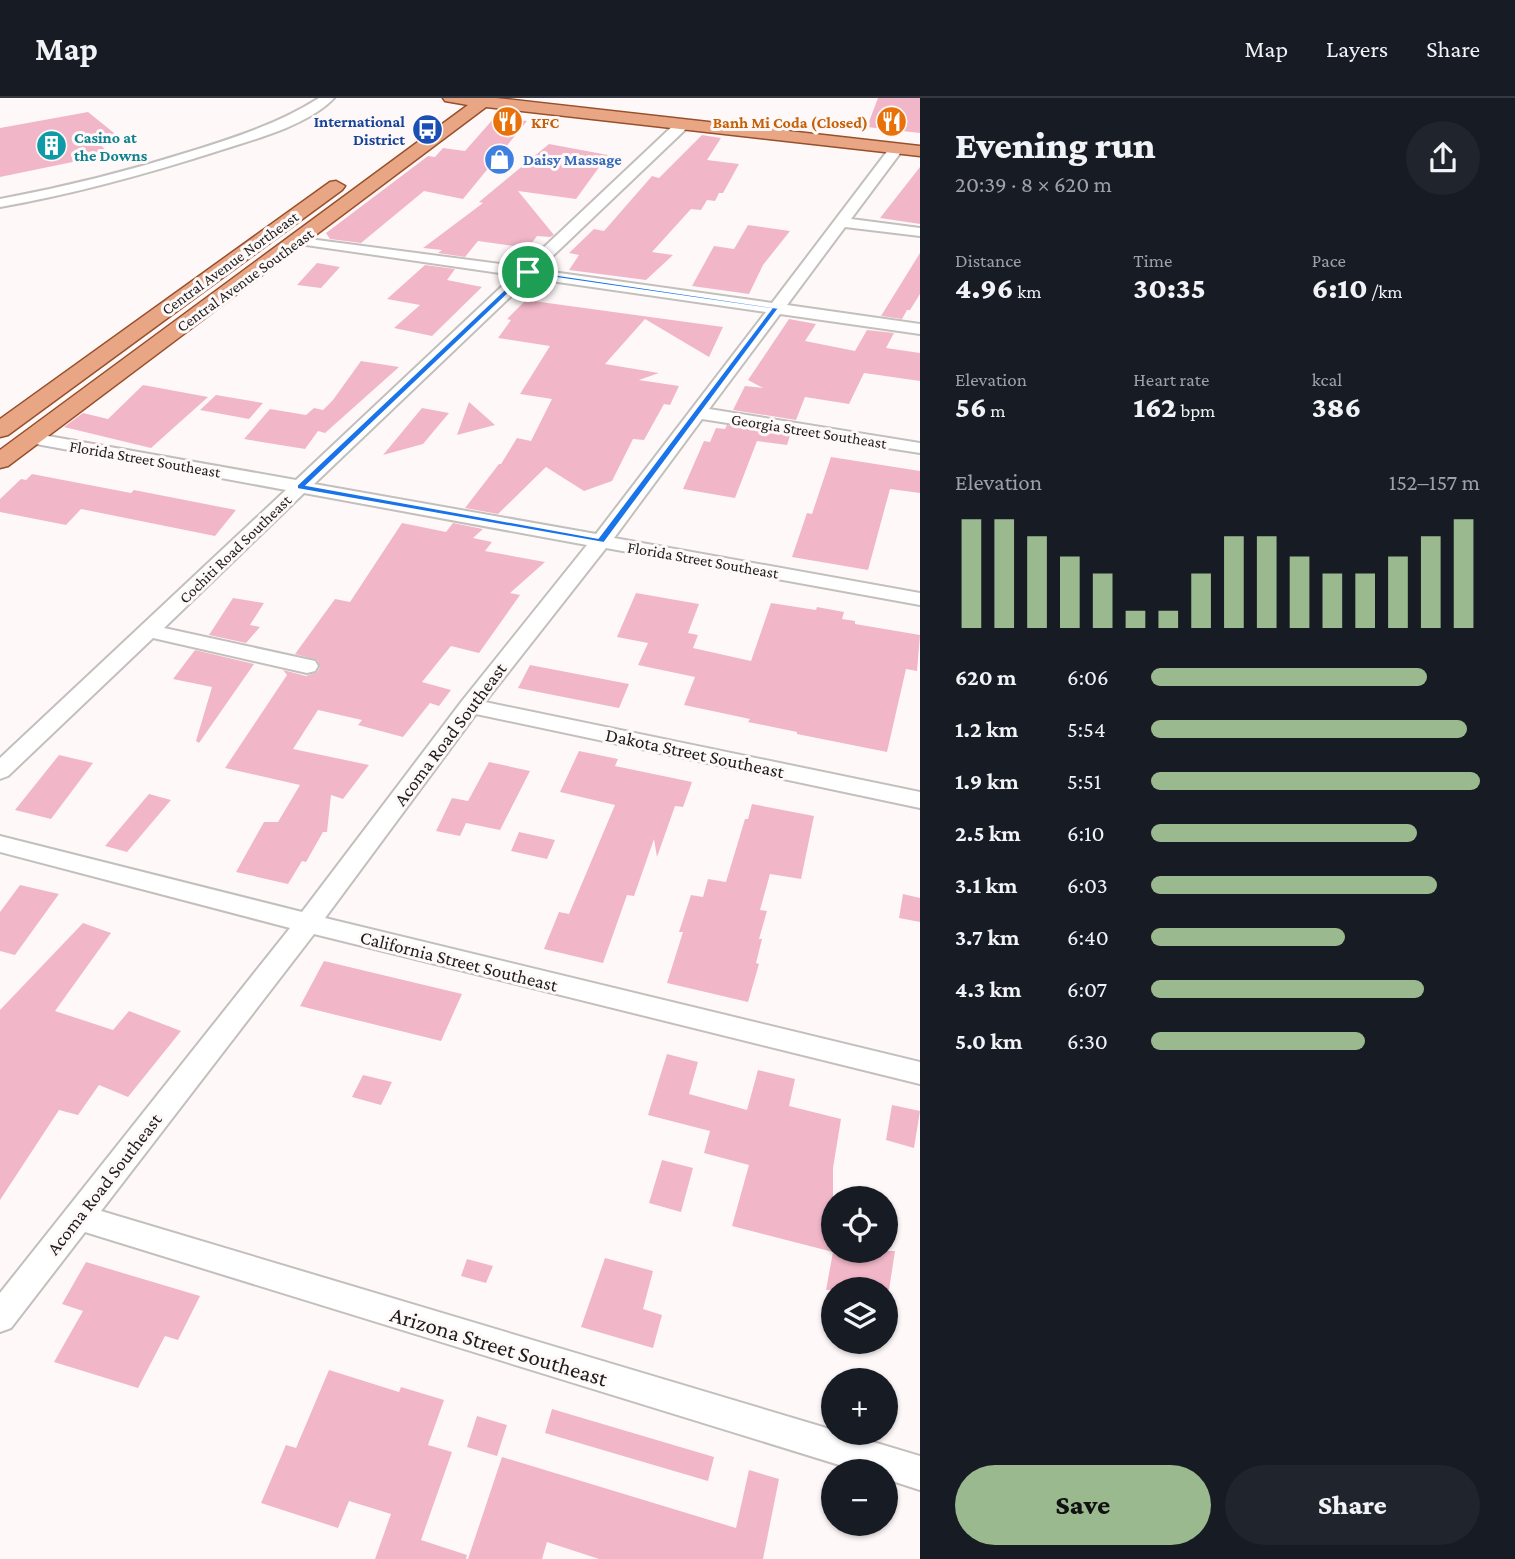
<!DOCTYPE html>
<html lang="en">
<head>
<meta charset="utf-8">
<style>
  :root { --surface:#171b24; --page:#20242c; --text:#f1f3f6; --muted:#9ea1a6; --line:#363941; --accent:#9ab98e }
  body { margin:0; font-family:"Crimson Pro",serif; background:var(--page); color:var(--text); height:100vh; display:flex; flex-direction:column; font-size:26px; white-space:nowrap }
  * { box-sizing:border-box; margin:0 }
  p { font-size:23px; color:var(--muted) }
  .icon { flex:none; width:38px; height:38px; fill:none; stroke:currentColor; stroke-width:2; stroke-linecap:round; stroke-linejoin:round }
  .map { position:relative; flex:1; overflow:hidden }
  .panel { display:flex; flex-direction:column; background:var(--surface); width:595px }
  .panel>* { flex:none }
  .tools { position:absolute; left:821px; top:1088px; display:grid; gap:14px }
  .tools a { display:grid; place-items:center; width:77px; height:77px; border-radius:50%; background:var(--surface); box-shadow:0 2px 5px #0004; font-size:35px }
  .pin { position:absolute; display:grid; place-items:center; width:60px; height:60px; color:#fff; margin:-30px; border:4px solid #fff; border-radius:50%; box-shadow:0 2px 7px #0007 }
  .round { display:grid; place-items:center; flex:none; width:74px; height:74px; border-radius:37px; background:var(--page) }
  .headline { display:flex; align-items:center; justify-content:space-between; height:119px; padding:0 35px }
  h1 { font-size:38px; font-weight:800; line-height:52px }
  .figures { display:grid; grid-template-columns:repeat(3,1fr); gap:10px; height:119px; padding:7px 35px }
  .figures div { display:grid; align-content:center }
  .figures b { font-size:30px; font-weight:800 }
  .figures small { font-size:19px; font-weight:400 }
  .figures p { font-size:19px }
  .chart { height:196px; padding:14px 35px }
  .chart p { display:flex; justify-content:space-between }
  .chart svg { width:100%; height:126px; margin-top:7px; stroke:var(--accent); stroke-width:6 }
  .button { display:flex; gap:14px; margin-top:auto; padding:14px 35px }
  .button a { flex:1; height:80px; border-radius:42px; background:var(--accent); color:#111; font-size:28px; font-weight:800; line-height:80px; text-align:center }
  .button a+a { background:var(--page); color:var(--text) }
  ul { padding:0 35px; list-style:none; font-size:23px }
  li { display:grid; grid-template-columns:112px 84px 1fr; align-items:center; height:52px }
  li i { height:18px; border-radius:9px; background:var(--accent) }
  header { display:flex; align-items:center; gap:42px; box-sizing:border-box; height:98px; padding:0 35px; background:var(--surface); border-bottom:2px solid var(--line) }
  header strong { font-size:33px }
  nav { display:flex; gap:38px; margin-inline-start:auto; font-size:24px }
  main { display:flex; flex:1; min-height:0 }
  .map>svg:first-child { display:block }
  .building { fill:#f1b7c8 }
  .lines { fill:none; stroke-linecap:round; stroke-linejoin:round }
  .minor-casing { stroke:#c3bfbd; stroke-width:4 }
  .major-casing { stroke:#984f2b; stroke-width:3 }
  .minor { fill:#fff; fill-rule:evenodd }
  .major { fill:#e9a685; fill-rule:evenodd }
  .route { fill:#1a73e8; stroke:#fff; stroke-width:2; fill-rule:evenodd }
  .labels { text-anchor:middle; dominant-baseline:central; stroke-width:6; stroke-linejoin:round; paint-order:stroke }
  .far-transit-label { font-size:16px; font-weight:bold; fill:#164399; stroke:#fef9f8; text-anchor:end }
  .far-food-label { font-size:16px; font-weight:bold; fill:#c56008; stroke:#fef9f8; text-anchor:start }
  .far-culture-label { font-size:16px; font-weight:bold; fill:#0d838f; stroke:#fef9f8; text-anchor:start }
  .far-shop-label { font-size:16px; font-weight:bold; fill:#366cbe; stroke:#fef9f8; text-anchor:start }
  .far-street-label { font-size:16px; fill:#1e1d1c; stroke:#fef9f8 }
  .street-label { font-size:19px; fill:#1e1d1c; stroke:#fef9f8 }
  .near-street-label { font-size:23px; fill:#1e1d1c; stroke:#fef9f8 }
</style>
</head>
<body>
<header>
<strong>Map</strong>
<nav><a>Map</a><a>Layers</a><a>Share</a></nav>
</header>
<main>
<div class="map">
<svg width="920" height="1461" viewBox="0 0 920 1461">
  <rect width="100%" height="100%" fill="#fef9f8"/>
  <path class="building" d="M878 0H920V35L867 29Z
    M88 14 119 39 96 43 107 53 88 57 92 60 0 79V30Z
    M494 20 527 23 463 101 424 93 361 145 330 141 326 135 428 58 435 59 443 50 465 53Z
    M702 37 721 40 707 62 739 66 723 95H719L715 103 707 102 701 112 691 111 652 154 673 157 646 182 569 172 579 157 569 155 594 131 604 133 652 78 659 80Z
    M549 46 608 57 576 101 518 93 554 137 550 139 537 138 528 150 478 143 465 159 438 155 442 152 423 150 483 105 479 104Z
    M920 69V126L880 120Z
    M748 127 790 133 763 167 749 196 692 188 714 148 734 151Z
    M920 155V196L910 212H907L902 221 881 218Z
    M317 165 340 169 321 190 297 187Z
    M425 167 455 171 447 182 482 189 432 238 394 230 420 207 387 201Z
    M526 202 723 229 709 259 645 221 605 266 659 275 639 282 679 288 670 307 664 306 644 342 633 341 612 383 584 393 546 369 498 416 465 410 499 366H501L517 340 531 343 552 301 520 296 550 248 498 240 511 222 507 221Z
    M789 221 816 226 805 243 855 253 867 232 894 235 886 250 920 255V283L864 275 849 306 805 299 796 322 733 312 745 288 763 290 748 282Z
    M361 263 399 269 325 335 318 333 305 351 244 341 270 311 306 317 314 310 323 312 333 302Z
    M143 287 208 299 151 350 64 329 83 315 108 321Z
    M216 297 263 305 249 321 200 312Z
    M469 304 495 327 457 337Z
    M422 310 449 315 423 346 383 357Z
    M727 327 790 337 787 347 757 343 735 400 683 391 704 343 710 344 716 330 725 331Z
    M831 359 920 373V395L890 391 868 472 792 459 807 415 812 416Z
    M32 376 131 395 134 392 236 412 215 438 81 411 66 427 0 414V401L21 381 26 382Z
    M402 425 446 434 453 425 483 431 473 440 492 444 485 453 545 464 510 495 520 497 479 555 451 548 422 584 451 592 439 608 430 605 403 639 358 627 362 622 318 612 293 651 369 667 343 701 331 697 327 734H323L306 764 302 763 288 786 236 774 264 724H278L300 687 225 670 287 577 283 572 306 578 317 574 320 569 317 562 295 556 335 501 350 504Z
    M636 495 699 506 688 535 698 537 693 550 751 563 771 505 816 512 817 509 844 514 842 521 855 523V526L920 537 917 573 906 571 887 654 797 636V634L748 624 750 621 684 607 695 579 638 567 648 545 617 539Z
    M233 500 264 505 250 527 260 529 246 545 209 537Z
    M195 552 254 566 199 645 196 643 212 589 173 581Z
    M530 567 629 586 619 610 518 590Z
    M579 653 618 661 615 668 692 684 683 709 675 708 657 759 654 741 634 798 627 797 603 865 544 851 559 814 569 816 615 707 560 694Z
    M59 657 93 665 51 721 15 712Z
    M489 664 530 673 500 732 466 725 460 738 436 733 452 700 468 703Z
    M149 696 171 702 127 754 105 748Z
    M752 706 814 718 801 781 770 776 760 812 767 813 759 841H762L756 865 759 866 748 904 667 885 683 834H679L691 797 703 799 708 781 726 784 745 721H748Z
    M519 734 555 742 547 761 511 753Z
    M20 787 59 796 15 857 0 853V814Z
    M903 796 920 800V824L899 820Z
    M83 825 111 835 55 913 113 932 129 913 181 933 128 999 99 987 78 1017 59 1012 0 1102V912Z
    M324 863 462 896 441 943 300 908Z
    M667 956 698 964 689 996 747 1012 758 972 795 981 789 1008 841 1021 833 1070V1153H895L889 1192H826L833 1154 732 1128 749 1067 704 1055 710 1033 648 1017Z
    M363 977 392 984 381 1007 352 999Z
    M892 1007 920 1013 914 1050 886 1042Z
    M662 1062 693 1070 681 1114 649 1105Z
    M605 1160 653 1173 643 1211 662 1217 653 1250 581 1229Z
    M467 1161 493 1168 486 1185 461 1178Z
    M86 1164 200 1198 178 1242 165 1238 138 1290 54 1264 83 1213 62 1206Z
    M329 1272 399 1294 401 1289 444 1302 428 1347 452 1354 421 1442 467 1457 466 1461H375L391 1416 349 1403 338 1430 261 1405 286 1347 296 1350Z
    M552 1311 714 1359 708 1383 545 1335Z
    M477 1318 507 1327 497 1358 467 1349Z
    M502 1359 736 1430 749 1372 779 1381 763 1461H599L547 1444 542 1461H468Z"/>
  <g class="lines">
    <defs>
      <path id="minor" d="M319 0H334C309 27 253 42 218 53 146 76 74 96 0 109V101C65 89 129 73 192 53 236 39 280 25 319 0Z
        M683 22 690 26 688 29 538 172 772 205 892 47H902L904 50 851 121 920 130V138L845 129 787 207 920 226V236L780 216 709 311 920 345V355L702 321 614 440 920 495V507L606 450 485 604 920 694V710L476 616 325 820 920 964V986L314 836 101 1113 833 1332V1335H843L920 1358V1392L886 1381V1374H862L85 1134 11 1230 0 1234V1195L290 830 0 754V738L302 814 462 603 587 447 304 395 164 530 315 563 318 568 315 573 307 575 153 540 8 678 0 681V660L286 392 31 345 22 340 31 335 296 382 514 177 299 146 292 142 294 139 523 169 678 23ZM530 180 766 214 596 436 314 386Z"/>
      <path id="major" d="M443 0H496L920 48V58L486 9 8 368 0 370V352L468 7 445 3Z
        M336 83 345 88 342 92 8 337 0 339V321L330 84Z"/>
    </defs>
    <use href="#minor" class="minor-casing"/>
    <use href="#major" class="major-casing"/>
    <use href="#minor" class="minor"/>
    <use href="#major" class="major"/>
  </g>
  <path class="route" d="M525 172 779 210 604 445 297 391V387ZM529 176 771 211 598 440 307 387Z"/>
  <defs>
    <symbol id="restaurant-disc" viewBox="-11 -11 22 22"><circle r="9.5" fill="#e8710a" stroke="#fef9f8"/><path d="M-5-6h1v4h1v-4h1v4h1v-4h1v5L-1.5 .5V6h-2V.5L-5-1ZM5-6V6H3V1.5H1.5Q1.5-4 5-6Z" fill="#fff"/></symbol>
    <symbol id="bus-disc" viewBox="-11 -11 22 22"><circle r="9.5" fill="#1a4fb4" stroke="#fef9f8"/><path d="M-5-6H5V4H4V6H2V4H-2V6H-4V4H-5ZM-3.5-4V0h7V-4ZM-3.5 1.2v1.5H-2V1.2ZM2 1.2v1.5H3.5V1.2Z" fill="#fff"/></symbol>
    <symbol id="building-disc" viewBox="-11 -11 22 22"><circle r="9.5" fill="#0f9aa8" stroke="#fef9f8"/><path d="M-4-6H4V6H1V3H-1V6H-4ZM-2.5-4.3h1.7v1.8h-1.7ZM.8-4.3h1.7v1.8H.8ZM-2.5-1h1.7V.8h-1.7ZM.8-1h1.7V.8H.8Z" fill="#fff"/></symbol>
    <symbol id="shop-disc" viewBox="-11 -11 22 22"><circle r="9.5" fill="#3f7fe0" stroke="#fef9f8"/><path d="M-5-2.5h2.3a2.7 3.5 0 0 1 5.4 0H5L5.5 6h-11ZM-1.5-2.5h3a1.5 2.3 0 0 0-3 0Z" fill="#fff"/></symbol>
  </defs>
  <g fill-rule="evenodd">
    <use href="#restaurant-disc" x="490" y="6" width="35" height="35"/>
    <use href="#restaurant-disc" x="874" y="6" width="35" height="35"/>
    <use href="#bus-disc" x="410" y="14" width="35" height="35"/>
    <use href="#building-disc" x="34" y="30" width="35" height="35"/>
    <use href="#shop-disc" x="482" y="44" width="35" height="35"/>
  </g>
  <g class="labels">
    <g class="far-transit-label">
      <text x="405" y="23">International<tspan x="405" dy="18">District</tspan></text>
    </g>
    <g class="far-food-label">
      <text x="531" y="24">KFC</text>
      <text x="868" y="24" text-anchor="end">Banh Mi Coda (Closed)</text>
    </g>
    <g class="far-culture-label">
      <text x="74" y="39">Casino at<tspan x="74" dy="18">the Downs</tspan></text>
    </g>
    <g class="far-shop-label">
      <text x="523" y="61">Daisy Massage</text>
    </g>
    <g class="far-street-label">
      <text transform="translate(230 165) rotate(-36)">Central Avenue Northeast</text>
      <text transform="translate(245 182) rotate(-36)">Central Avenue Southeast</text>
      <text transform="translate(809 333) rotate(9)">Georgia Street Southeast</text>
      <text transform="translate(145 361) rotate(10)">Florida Street Southeast</text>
      <text transform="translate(235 451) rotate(-44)">Cochiti Road Southeast</text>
      <text transform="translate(703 462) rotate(10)">Florida Street Southeast</text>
    </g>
    <g class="street-label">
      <text transform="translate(450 636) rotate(-53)">Acoma Road Southeast</text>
      <text transform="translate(695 655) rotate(12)">Dakota Street Southeast</text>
      <text transform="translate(459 863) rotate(14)">California Street Southeast</text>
      <text transform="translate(104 1086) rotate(-52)">Acoma Road Southeast</text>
    </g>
    <g class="near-street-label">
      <text transform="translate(499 1248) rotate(17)">Arizona Street Southeast</text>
    </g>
  </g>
</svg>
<div class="tools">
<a><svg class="icon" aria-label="locate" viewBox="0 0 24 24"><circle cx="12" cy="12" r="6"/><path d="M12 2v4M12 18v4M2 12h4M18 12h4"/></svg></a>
<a><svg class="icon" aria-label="layers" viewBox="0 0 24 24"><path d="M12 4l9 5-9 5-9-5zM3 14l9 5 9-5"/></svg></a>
<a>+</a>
<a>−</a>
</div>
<div class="pin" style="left:528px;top:174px;background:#1e9e55"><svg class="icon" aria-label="arrive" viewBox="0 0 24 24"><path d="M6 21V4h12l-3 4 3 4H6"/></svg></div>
</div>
<section class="panel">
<div class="headline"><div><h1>Evening run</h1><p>20:39 · 8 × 620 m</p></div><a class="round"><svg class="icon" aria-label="share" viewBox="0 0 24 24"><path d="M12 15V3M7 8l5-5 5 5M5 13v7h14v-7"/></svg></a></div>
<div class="figures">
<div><p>Distance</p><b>4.96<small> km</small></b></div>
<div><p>Time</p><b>30:35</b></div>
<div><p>Pace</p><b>6:10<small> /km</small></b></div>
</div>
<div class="figures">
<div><p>Elevation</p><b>56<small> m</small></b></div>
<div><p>Heart rate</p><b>162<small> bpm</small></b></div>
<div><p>kcal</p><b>386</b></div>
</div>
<div class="chart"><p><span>Elevation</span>152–157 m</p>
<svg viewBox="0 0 160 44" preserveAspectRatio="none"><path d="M5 44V6M15 44V6M25 44V12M35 44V19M45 44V25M55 44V38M65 44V38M75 44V25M85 44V12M95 44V12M105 44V19M115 44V25M125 44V25M135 44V19M145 44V12M155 44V6"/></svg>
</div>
<ul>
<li><b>620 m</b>6:06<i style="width:84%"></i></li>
<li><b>1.2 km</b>5:54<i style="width:96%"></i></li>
<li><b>1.9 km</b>5:51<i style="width:100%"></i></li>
<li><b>2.5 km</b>6:10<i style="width:81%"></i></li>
<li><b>3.1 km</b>6:03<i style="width:87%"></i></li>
<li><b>3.7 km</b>6:40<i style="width:59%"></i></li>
<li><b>4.3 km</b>6:07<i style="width:83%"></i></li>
<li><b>5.0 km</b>6:30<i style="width:65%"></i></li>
</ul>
<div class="button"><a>Save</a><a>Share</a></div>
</section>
</main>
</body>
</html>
